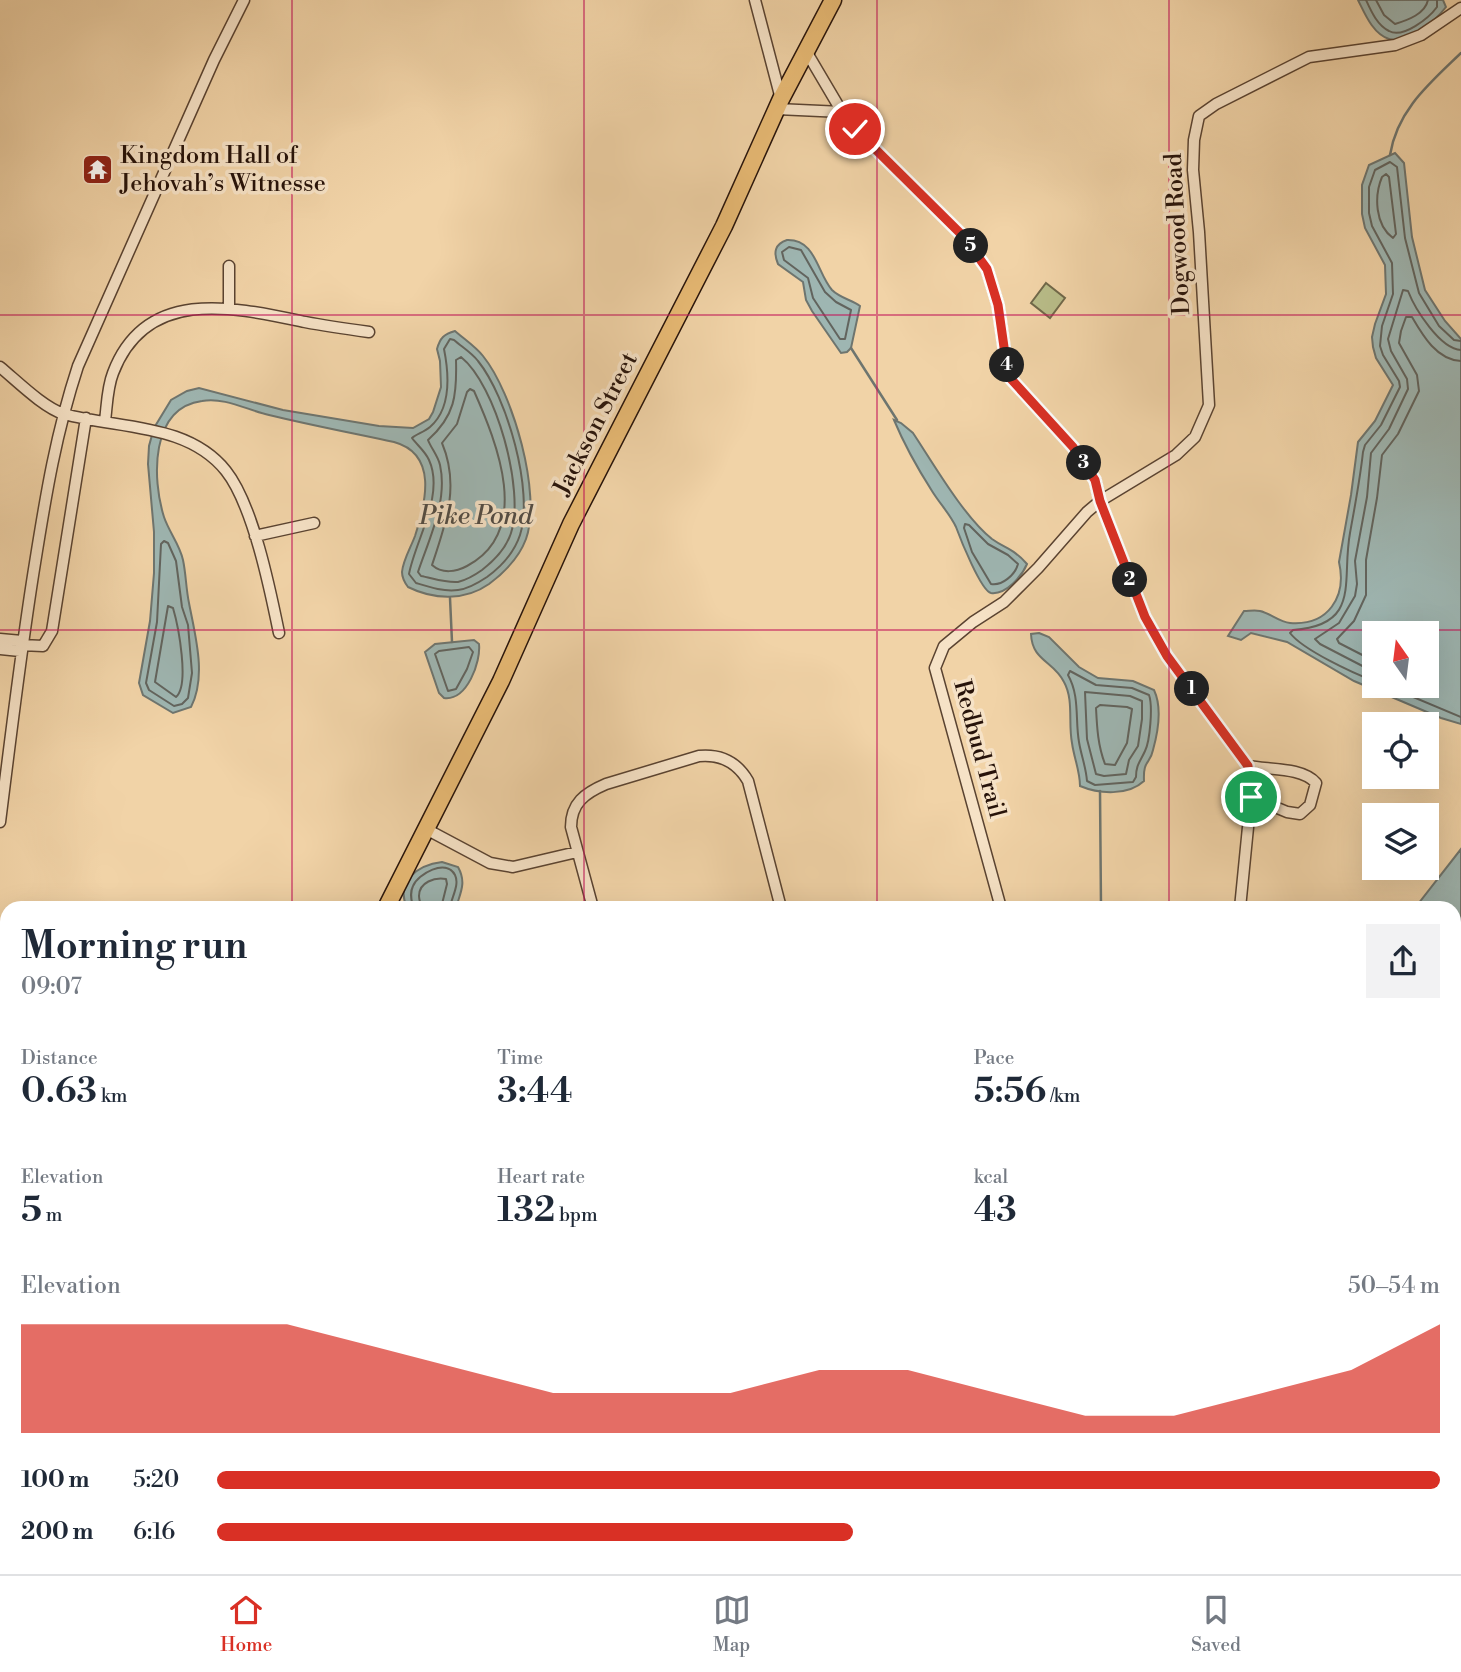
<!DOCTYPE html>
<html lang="en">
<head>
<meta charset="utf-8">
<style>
  :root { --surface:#fff; --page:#f2f2f3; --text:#1f2937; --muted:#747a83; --line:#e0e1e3; --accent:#d93025 }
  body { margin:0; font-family:"Libre Bodoni",serif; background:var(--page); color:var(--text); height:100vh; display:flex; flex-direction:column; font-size:26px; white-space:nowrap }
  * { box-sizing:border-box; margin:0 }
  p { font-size:23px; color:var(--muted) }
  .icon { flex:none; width:38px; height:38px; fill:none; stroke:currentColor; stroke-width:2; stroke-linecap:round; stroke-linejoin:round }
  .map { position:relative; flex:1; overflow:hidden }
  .details { position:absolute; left:0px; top:901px; width:1461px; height:674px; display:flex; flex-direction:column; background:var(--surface); border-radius:21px 21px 0 0; box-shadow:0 7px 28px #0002 }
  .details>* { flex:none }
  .needle { width:46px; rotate:346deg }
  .controls { position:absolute; left:1362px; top:621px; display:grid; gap:14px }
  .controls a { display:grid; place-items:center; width:77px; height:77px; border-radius:0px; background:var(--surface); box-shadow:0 7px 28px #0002; font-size:35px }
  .pin { position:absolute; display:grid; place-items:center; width:60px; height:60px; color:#fff; margin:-30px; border:4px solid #fff; border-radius:50%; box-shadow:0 2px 7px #0007 }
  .km { position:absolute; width:35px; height:35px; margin:-18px; border-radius:50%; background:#222; color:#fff; font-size:19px; line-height:35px; text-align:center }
  .round { display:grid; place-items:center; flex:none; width:74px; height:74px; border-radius:0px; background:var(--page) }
  .head { display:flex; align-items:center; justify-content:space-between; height:119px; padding:0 21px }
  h1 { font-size:38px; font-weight:600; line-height:52px }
  .metrics { display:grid; grid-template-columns:repeat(3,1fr); gap:10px; height:119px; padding:7px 21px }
  .metrics div { display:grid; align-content:center }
  .metrics b { font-size:35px; font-weight:600 }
  .metrics small { font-size:19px; font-weight:400 }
  .metrics p { font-size:19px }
  .chart { height:196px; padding:14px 21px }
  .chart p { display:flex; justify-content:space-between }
  .chart svg { width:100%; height:126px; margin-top:7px; fill:var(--accent); opacity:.7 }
  ul { padding:0 21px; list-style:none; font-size:23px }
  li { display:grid; grid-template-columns:112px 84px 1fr; align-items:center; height:52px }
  li i { height:18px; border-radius:9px; background:var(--accent) }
  .tab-bar { display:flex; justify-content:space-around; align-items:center; height:98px; border-top:2px solid var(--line); background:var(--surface); font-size:19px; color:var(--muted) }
  .tab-bar a { display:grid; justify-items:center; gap:4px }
  .tab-bar .active { color:var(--accent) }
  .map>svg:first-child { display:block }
  .green { fill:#b8bc88; stroke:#706849; stroke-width:2 }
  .water { fill:#9eb6b2; stroke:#6e756f; stroke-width:2; fill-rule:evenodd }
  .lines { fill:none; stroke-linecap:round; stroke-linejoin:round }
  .shore { stroke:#62645e; stroke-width:2 }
  .stream { stroke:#6e756f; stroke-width:2.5 }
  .street-casing { stroke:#5a4331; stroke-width:13 }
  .primary-casing { stroke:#27130a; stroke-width:19 }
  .street { stroke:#f6e2c6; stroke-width:10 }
  .primary { stroke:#e8ba74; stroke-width:16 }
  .route-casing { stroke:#fff; stroke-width:14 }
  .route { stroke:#d93025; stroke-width:9 }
  .grid { fill:none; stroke:#c2185b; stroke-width:2; stroke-opacity:0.55 }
  .labels { text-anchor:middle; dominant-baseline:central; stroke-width:7; stroke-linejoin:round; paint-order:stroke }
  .poi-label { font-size:24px; fill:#27130a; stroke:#f6e2c6; text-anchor:start }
  .street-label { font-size:24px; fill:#27130a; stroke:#f6e2c6 }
  .water-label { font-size:26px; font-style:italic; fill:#514c45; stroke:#f6e2c6 }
</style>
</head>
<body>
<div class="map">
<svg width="1461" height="1574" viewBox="0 0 1461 1574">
  <rect width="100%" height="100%" fill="#f1d3a7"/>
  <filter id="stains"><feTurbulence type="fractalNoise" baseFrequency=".00286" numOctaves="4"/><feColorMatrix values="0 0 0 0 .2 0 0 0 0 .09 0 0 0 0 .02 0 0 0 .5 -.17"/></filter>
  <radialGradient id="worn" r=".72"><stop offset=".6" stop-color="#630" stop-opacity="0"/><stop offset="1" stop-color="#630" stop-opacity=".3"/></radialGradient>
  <path class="green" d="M1046 283 1065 298 1050 318 1031 303Z"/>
  <path class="water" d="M1358 0H1443L1446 7C1435 21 1409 45 1389 39 1373 34 1365 14 1358 0Z
    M1395 153 1404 163 1412 237 1425 290 1445 321 1461 339V724L1441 718 1354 681 1287 642 1251 633 1241 640 1228 636 1244 611C1249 611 1255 610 1260 611 1270 613 1279 622 1290 623 1328 626 1347 597 1339 562L1351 495 1358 442 1375 421 1393 385 1376 358 1373 347 1372 337 1375 324 1386 294 1385 265 1365 228 1362 214V185L1369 165ZM1374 634H1426V686H1374Z
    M787 240C816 239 817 273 832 290 840 298 852 300 860 306L851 348 847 352 841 353 812 311 806 300 803 282 778 264C773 252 775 244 787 240Z
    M455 331C464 339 476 347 483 356 513 393 542 494 526 539 519 558 505 572 489 584 465 601 434 600 408 587 405 583 402 578 402 572 403 560 411 547 415 536 426 502 438 454 394 442 352 433 310 425 269 415 247 410 225 397 202 401 150 408 152 479 164 517 169 532 180 545 183 560 186 574 186 589 189 603 195 635 207 676 191 707L173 713 143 695 139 683 150 621 154 573V532L148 464 149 446 154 428 171 400 187 391 199 388 283 410 379 426 413 428 429 419 433 412 441 387 440 361 437 349C440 338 444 334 455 331Z
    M894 420 901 423 913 433C933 463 964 517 992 539 1006 549 1014 549 1027 564 1022 576 1006 595 991 593 981 591 960 538 956 527 950 514 940 504 932 491 918 469 904 444 894 420Z
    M1039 633 1049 637 1079 667 1098 678 1133 681 1154 690C1162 707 1158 732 1153 750 1150 765 1143 759 1144 781 1128 796 1099 794 1080 786 1080 771 1074 758 1072 743 1068 723 1074 700 1064 682 1054 661 1032 661 1031 634Z
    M474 640 479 644C481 662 467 701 444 698L439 693 425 652 435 644Z
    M1461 849V1185L1454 1191V908H1415Z
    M442 862 458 867C467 883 460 893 456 908H407C395 881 418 865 442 862Z"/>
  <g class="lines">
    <path class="shore" d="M1366 0C1371 11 1377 25 1389 31 1403 39 1429 18 1437 7V0
      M1376 0 1384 15 1395 24C1408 20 1425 14 1428 0
      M1386 174 1389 177 1396 234 1393 238C1375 225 1374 196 1382 177Z
      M789 247 801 250 825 292 836 302 851 310 845 339H840L813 298 808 278 784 260 782 252Z
      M450 339 454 340C462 347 472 353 478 361 507 397 534 491 520 535 514 553 502 566 487 577 478 583 468 589 458 590 444 592 429 587 416 583L409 574C415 541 445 495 429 460 425 451 417 445 412 438 417 434 424 432 430 427 452 408 449 374 444 349Z
      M461 357C496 385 525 490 511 533 506 549 495 560 482 570 475 575 466 580 458 582 445 583 432 578 421 576L418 572C429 539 448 501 440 465 438 456 431 448 428 440 455 416 457 395 456 360Z
      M470 389 474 391C497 443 533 531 467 566 456 572 442 574 432 565 446 523 460 486 442 443L457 424 467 392Z
      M965 524 969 525 988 544 1008 555 1018 564C1015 575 1002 586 991 584L972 552 964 528Z
      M164 541 168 543 176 561 182 607 188 625 192 673 188 698 182 704 174 706 149 690 146 683 157 622 161 544Z
      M168 606 173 608C178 625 190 685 176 697L155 682Z
      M469 647 473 652 467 669 456 689 448 691 435 654 439 651Z
      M1374 661 1339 643 1337 639 1354 621 1366 595V560L1377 498 1382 455 1398 434 1419 391 1417 375 1399 343 1401 331 1406 317H1412C1423 336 1437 360 1461 361
      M1070 671 1096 685 1132 688 1149 695C1153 706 1150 741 1145 751 1140 762 1136 765 1136 777L1133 782 1095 785 1087 781C1086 767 1081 755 1079 742 1075 720 1080 696 1068 675Z
      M1374 672 1320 644 1315 639 1339 623 1355 596 1357 584 1355 561 1367 497 1371 453 1389 429 1408 389 1407 379 1391 351 1388 339 1403 290 1408 291C1415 309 1440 349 1461 350
      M1374 681C1353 673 1303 650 1290 633L1293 630C1362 625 1341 581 1350 533 1355 505 1360 480 1363 452L1365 445 1381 425 1400 387 1399 381 1383 355 1380 346 1382 326 1393 294 1392 263 1372 226 1369 213V187L1375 170 1390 162 1397 167 1405 238 1419 293 1439 326 1454 340 1461 341
      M1387 686 1461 717
      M1085 692 1130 696 1142 701V719L1138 746 1129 760 1126 774 1104 776 1096 774 1087 739Z
      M1100 705 1127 707 1132 709 1127 743 1115 765 1105 764C1098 746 1097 728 1096 708Z
      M413 908C412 901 409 894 413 886 418 874 446 858 455 875 460 885 451 898 450 908
      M421 908C421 904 419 900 419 896 419 882 435 877 446 879L447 884 441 908"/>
    <path class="stream" d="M1390 155C1397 110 1430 83 1461 53
      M851 348 897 420
      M450 598 452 642
      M1100 791 1101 908
      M0 1153 7 1156
      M853 1568 858 1574
      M234 1574 235 1568"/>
    <defs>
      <path id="street" d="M755 0 781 99
        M806 51 842 112 855 129 964 237 987 269 998 305 1006 361 1011 379 1073 447 1095 480 1100 501 1145 617 1167 656 1248 766 1251 797 1240 908
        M777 109 842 112
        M229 266V307
        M0 367C17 381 44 408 64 414 119 429 188 423 226 471 253 505 270 589 279 633
        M105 421C107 406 107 388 113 373 146 286 234 307 305 322 326 326 347 329 369 332
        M255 536 314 523
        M0 639 22 641
        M21 645 43 646 52 631 86 418
        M0 649 20 651
        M1248 766C1269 770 1302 767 1316 783L1310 805 1300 814 1287 812 1251 797
        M0 822C11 735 21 649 35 563 46 494 56 433 78 366L214 60 244 0
        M426 829 490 863 513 867 577 852
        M593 908 571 827C571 803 585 793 606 784L699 756C720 754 737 762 748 781L781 908
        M1001 908 935 668 944 646 973 622 1004 602 1038 568 1087 512 1100 501 1176 455 1195 437 1209 405 1199 232 1193 170 1194 140 1199 116 1216 104 1309 57 1395 45 1421 35 1461 8
        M1454 1325 1461 1324
        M1454 1512 1461 1511"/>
      <path id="primary" d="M386 908 501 681 571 524 724 226 781 99 833 0
        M47 1574 50 1568"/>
    </defs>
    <use href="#street" class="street-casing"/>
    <use href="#primary" class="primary-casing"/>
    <use href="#street" class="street"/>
    <use href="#primary" class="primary"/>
  </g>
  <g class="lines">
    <defs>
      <path id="route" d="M855 129 964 237 987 269 998 305 1006 361 1011 379 1073 447 1095 480 1100 501 1145 617 1167 656 1248 766 1251 797"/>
    </defs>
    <use href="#route" class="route-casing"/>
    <use href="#route" class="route"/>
  </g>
  <path class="grid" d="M292 0V908M584 0V908M877 0V908M1169 0V908M0 315H1461M0 630H1461M0 944H7M1454 944H1461M0 1259H7M1454 1259H1461M292 1568V1574M584 1568V1574M877 1568V1574M1169 1568V1574"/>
  <defs>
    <symbol id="temple-square" viewBox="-11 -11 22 22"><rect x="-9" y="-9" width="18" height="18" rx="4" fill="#8f2418" stroke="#f6e2c6"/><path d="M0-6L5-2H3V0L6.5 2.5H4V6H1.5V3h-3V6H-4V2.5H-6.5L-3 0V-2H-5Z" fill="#fff"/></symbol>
  </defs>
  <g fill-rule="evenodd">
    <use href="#temple-square" x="80" y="152" width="35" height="35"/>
  </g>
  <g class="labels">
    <g class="poi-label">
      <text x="120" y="156">Kingdom Hall of<tspan x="120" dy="28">Jehovah’s Witnesse</tspan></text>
    </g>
    <g class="street-label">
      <text transform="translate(1178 234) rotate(-93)">Dogwood Road</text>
      <text transform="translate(596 424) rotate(-63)">Jackson Street</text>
      <text transform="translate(979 749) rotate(75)">Redbud Trail</text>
    </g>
    <g class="water-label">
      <text x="476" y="516">Pike Pond</text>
    </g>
  </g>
  <rect width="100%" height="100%" filter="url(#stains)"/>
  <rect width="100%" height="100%" fill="url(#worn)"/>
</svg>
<div class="controls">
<a><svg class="needle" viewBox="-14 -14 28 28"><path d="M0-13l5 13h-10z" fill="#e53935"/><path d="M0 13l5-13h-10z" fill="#747a83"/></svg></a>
<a><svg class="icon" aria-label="locate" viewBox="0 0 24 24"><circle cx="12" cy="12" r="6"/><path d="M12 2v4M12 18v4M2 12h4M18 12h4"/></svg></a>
<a><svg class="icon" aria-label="layers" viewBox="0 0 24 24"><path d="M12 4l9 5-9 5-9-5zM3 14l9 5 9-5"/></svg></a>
</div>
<div class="pin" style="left:1251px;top:797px;background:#1e9e55"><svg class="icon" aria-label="arrive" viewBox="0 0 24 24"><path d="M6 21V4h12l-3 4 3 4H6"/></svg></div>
<div class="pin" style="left:855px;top:129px;background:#d93025"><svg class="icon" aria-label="check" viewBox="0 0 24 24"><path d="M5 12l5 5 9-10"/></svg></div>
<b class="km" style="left:1192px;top:689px">1</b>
<b class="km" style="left:1130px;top:580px">2</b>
<b class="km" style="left:1084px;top:463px">3</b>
<b class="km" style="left:1007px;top:365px">4</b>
<b class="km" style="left:971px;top:246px">5</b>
<section class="details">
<div class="head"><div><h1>Morning run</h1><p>09:07</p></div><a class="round"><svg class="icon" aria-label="share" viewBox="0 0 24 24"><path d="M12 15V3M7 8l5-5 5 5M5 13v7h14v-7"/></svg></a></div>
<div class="metrics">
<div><p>Distance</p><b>0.63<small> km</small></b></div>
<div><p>Time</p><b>3:44</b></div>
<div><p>Pace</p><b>5:56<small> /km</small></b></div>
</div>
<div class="metrics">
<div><p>Elevation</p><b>5<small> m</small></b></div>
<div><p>Heart rate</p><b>132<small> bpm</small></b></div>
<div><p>kcal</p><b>43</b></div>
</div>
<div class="chart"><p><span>Elevation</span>50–54 m</p>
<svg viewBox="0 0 160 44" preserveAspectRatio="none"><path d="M0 44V6L10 6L20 6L30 6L40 14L50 22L60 30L70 30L80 30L90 22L100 22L110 30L120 38L130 38L140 30L150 22L160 6V44z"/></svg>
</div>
<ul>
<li><b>100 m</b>5:20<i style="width:100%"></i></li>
<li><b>200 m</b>6:16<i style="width:52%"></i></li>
</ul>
</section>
</div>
<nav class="tab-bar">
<a class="active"><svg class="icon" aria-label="home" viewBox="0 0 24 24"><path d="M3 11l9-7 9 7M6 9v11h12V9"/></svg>Home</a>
<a><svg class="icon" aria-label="map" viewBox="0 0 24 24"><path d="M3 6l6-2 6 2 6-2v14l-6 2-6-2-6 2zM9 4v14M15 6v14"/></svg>Map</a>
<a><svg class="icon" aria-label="saved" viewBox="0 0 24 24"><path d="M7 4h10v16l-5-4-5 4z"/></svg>Saved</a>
</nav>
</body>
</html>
